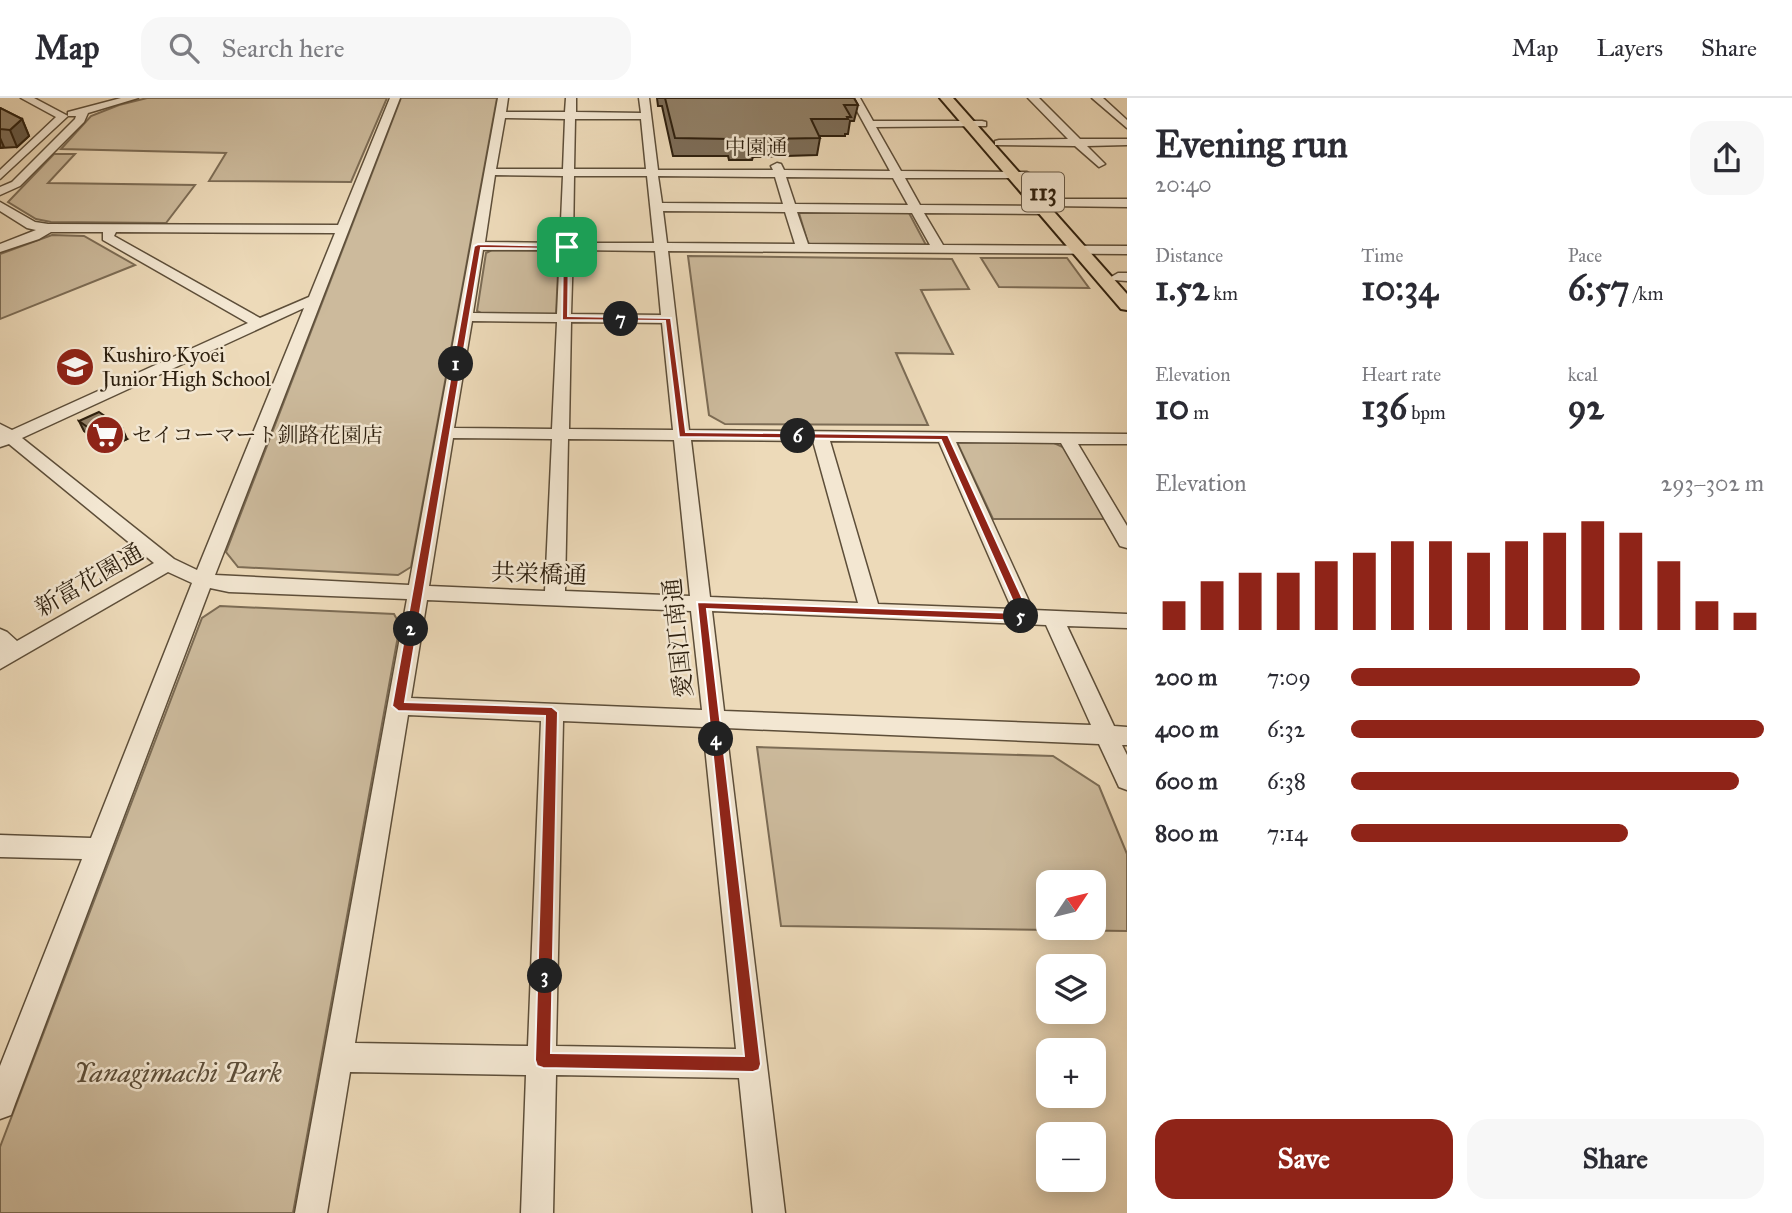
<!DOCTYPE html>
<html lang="en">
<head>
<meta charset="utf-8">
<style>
  :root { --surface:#fff; --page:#f7f7f7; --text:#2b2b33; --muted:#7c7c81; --line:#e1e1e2; --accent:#8f2418 }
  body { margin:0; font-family:"IM FELL Great Primer","Noto Serif JP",serif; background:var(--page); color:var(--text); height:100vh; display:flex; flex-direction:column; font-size:26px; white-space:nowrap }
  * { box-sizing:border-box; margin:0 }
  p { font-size:23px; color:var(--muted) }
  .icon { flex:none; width:38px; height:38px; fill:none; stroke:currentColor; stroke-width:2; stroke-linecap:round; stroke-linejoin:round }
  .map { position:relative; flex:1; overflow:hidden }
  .details { display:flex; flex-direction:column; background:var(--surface); width:665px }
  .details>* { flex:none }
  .needle { width:46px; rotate:55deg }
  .buttons { position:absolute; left:1036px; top:772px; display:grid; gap:14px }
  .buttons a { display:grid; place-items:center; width:70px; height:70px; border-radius:14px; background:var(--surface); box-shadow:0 4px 18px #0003; font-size:35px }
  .pin { position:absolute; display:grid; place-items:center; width:60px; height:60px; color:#fff; margin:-30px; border-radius:14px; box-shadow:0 4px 10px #0006 }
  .km { position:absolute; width:35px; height:35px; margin:-18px; border-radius:50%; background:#222; color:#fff; font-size:19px; line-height:35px; text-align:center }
  .round { display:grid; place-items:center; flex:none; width:74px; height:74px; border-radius:21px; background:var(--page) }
  .summary { display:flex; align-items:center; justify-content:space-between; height:119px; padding:0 28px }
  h1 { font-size:38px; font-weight:700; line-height:52px }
  .metrics { display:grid; grid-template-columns:repeat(3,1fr); gap:10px; height:119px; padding:7px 28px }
  .metrics div { display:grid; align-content:center }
  .metrics b { font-size:35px; font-weight:700 }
  .metrics small { font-size:19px; font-weight:400 }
  .metrics p { font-size:19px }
  .chart { height:196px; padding:14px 28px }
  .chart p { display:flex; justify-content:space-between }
  .chart svg { width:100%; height:126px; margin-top:7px; stroke:var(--accent); stroke-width:6 }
  .action { display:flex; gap:14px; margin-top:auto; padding:14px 28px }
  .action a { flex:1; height:80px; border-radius:21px; background:var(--accent); color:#fff; font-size:28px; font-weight:700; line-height:80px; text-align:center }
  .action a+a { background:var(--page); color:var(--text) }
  ul { padding:0 28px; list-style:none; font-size:23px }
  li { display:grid; grid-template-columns:112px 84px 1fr; align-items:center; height:52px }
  li i { height:18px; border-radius:9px; background:var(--accent) }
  header { display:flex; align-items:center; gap:42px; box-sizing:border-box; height:98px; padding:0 35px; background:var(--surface); border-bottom:2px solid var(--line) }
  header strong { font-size:33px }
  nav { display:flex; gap:38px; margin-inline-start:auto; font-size:24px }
  .search { width:490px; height:63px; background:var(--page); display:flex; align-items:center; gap:18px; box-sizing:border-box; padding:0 24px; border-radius:21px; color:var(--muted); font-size:26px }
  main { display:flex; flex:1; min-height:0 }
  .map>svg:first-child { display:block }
  .green { fill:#ccba9c; stroke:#7c6c55; stroke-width:2; fill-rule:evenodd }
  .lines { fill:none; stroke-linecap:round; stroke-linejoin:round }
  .minor-casing { stroke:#5d4e39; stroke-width:3 }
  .major-casing { stroke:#2d1f0e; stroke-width:4 }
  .minor { fill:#f3e7d2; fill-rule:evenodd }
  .major { fill:#eddab9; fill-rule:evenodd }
  .wall { fill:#7d6e59; stroke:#2d1f0e; stroke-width:2 }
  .shaded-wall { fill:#665a48; stroke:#2d1f0e; stroke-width:2 }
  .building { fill:#918067; stroke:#2d1f0e; stroke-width:2 }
  .route { fill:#8f2418; stroke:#fff; stroke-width:2; fill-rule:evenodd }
  .labels { text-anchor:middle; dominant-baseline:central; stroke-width:5; stroke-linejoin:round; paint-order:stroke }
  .far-street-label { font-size:21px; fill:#2d1f0e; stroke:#f3e7d2 }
  .far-poi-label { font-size:21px; fill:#2d1f0e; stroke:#f3e7d2; text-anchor:start }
  .shield { fill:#f3e7d2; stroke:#685b49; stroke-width:2 }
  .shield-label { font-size:23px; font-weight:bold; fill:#2d1f0e }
  .street-label { font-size:24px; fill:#2d1f0e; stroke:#f3e7d2 }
  .near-park-label { font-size:28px; font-style:italic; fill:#5d4e39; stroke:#f3e7d2 }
</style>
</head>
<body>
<header>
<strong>Map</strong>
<div class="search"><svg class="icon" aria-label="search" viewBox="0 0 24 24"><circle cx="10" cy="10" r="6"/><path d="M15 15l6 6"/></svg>Search here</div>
<nav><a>Map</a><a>Layers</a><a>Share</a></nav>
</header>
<main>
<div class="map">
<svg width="1127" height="1115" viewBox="0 0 1127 1115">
  <rect width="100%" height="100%" fill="#eddab9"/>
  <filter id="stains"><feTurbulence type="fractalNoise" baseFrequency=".00286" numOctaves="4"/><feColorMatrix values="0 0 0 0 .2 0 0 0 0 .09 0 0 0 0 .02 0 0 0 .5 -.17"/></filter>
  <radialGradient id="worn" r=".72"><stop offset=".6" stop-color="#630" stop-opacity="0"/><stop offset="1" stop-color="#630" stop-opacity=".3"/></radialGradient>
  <path class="green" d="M147 0H387L351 84 209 83 226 55 61 51 91 18 119 7Z
    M401 0H497L411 469 398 477 238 469 226 454Z
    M54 56H75L48 85 195 87 166 125 51 124 36 121 8 104Z
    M799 115H909L926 147H812L808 145Z
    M52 137 84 138 135 167 0 221V156Z
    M492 152 559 153 556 216H483L477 213 486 155Z
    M688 158 952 161 969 191 921 192 953 256 896 255 928 327 725 326 709 317Z
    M981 160H1067L1089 190 999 189Z
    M957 344 1054 345 1067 351 1107 421H993Z
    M220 508 394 516 400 527 293 1115H0V1049L202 520Z
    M757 649 1053 658 1099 688 1127 756V833L781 828ZM1048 784H1094V830H1048Z"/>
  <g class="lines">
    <defs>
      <path id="minor" d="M21 0H34L68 18 0 81V72L56 19Z
        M121 0H138L88 15 84 24 20 88 0 97V89L12 84 75 21 76 18H68V14Z
        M390 0H400L215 477 409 487 498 0H508L506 14H565L566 0H576V14L641 15 639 0H649L658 72H773L771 68 777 65 781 66 784 72 890 73 850 0H860L873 23H982L986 24V28L876 29 901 73 1027 74 1033 77 1027 80H905L920 107 1043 108 1049 112 1043 116 924 115 943 147 1127 148V156L668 153 689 332 1127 336V346H1078L1127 428V450L1120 448 1061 345 956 344 1033 512 1127 516V530L1067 528 1114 628 1127 629V647H1122L1127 657V692L1119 689 1099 646 726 630 785 1115H753L739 980 556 977 553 1115H521L526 977 350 974 327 1115H295L407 501 229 494 210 490 15 1006 11 1017 0 1021V968L82 761 0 759V737L91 740 192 485 168 474 0 571V531L7 534 17 543 154 465 9 346 0 349V326L12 332 248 225 103 142V134H51L39 141 0 154V146L36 132 27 130 0 113V104L35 124 48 126 338 127ZM505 20 565 21 563 71H496ZM575 21H641L646 71H574ZM495 77 563 78 560 145 485 144ZM574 78H647L654 145H573ZM658 78 775 79 783 106 662 105ZM786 79 893 80 908 107 795 106ZM663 113 785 114 795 146 667 145ZM797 114 912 115 930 147 808 146ZM116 134 335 135 309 199 260 220 114 138ZM483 152H560L557 216 473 215ZM573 152 655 153 661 217 571 216ZM304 210 197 472 174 461 22 340ZM472 223 557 224 552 331 454 330ZM571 224 662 225 673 332 569 331ZM453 340 552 341 545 493 429 488ZM568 341 674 342 690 498 565 493ZM691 342 813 343 858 505 710 499ZM830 343 939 344 1012 511 878 506ZM427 502 691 513 702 612 411 600ZM712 513 1046 527 1091 627 724 613ZM408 617 541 623 528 948 355 945ZM563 623 703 629 736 951 556 948Z
        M1028 0H1039L1080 41H1127V47L1087 48 1105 66 1099 69 1075 48 995 47V43L999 42 1068 41Z
        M1092 0H1103L1127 22V30Z
        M1053 101H1127V109L1049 108 1047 105Z
        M1118 175H1127V183L1113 182 1111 179Z"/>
      <path id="major" d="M940 0H953L1127 196V212L1121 211Z"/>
    </defs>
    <use href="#minor" class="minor-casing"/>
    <use href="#major" class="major-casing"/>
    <use href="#minor" class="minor"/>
    <use href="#major" class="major"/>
  </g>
  <path class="wall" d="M657 0H854L858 7 854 23H850L848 36H845V38H819L820 40 817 57 753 59 752 62H729L728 58H673L662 8H658Z
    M0 10 22 21 29 38 17 49 0 50Z
    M79 323 127 341 108 350 84 333Z"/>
  <path class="shaded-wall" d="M22 21 29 38 17 49 10 32Z
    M0 40 4 49 0 50Z
    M122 330 127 341 108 350 103 340Z"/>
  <path class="building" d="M665 0H854L858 7H844L851 19H847L848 21H811L820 40 754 41 755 45H731L730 41 675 40Z
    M0 10 22 21 10 32 0 31Z
    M99 314 122 330 103 340 79 323Z"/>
  <path class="route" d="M478 146 569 148 568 218 671 220 686 334 948 337 1031 519 1026 523 707 511 761 966 759 972 753 974 543 970 537 968 535 962 545 618 398 613 392 608 474 148ZM481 150 563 151 562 222 665 223 679 339 941 342 1018 515 697 504 744 958 551 955 558 614 552 609 405 604Z"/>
  <defs>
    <symbol id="school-disc" viewBox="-11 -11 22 22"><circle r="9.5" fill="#8f2418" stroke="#f3e7d2"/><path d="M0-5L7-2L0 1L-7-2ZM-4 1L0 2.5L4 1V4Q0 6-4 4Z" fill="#fff"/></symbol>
    <symbol id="supermarket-disc" viewBox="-11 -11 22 22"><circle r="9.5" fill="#8f2418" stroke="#f3e7d2"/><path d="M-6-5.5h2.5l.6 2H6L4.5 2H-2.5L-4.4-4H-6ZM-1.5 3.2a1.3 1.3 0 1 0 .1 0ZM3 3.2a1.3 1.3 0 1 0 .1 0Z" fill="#fff"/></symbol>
  </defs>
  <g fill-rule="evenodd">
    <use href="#school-disc" x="53" y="247" width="44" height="44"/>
    <use href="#supermarket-disc" x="83" y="315" width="44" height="44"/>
  </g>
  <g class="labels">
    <g class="far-street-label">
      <text x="756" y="49">中園通</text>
    </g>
    <g class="far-poi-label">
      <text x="102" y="257">Kushiro Kyoei<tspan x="102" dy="24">Junior High School</tspan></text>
      <text x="132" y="337">セイコーマート釧路花園店</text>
    </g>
    <rect class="shield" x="1022" y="74.5" width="42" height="39" rx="5"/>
    <g class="shield-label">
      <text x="1043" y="94">113</text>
    </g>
    <g class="street-label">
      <text transform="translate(539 476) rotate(2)">共栄橋通</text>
      <text transform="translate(89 482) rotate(-30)">新富花園通</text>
      <text transform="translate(678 540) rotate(-96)">愛国江南通</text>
    </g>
    <g class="near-park-label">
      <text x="178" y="974">Yanagimachi Park</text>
    </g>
  </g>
  <rect width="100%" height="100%" filter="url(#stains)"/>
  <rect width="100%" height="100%" fill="url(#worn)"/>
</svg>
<div class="buttons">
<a><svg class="needle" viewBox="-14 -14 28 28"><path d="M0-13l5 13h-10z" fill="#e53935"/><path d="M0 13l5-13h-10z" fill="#7c7c81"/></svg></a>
<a><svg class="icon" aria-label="layers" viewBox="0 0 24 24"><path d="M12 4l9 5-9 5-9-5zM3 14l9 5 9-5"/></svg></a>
<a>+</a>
<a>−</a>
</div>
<div class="pin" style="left:567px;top:149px;background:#1e9e55"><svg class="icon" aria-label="arrive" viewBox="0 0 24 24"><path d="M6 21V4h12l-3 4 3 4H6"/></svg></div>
<b class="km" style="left:456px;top:266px">1</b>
<b class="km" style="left:411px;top:531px">2</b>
<b class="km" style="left:545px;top:878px">3</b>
<b class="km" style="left:716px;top:641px">4</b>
<b class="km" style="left:1021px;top:518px">5</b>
<b class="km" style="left:798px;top:338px">6</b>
<b class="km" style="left:621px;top:221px">7</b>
</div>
<section class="details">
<div class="summary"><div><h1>Evening run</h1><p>20:40</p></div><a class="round"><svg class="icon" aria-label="share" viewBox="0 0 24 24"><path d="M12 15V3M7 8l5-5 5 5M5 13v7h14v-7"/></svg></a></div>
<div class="metrics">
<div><p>Distance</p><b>1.52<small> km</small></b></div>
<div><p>Time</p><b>10:34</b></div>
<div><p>Pace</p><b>6:57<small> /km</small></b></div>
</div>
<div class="metrics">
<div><p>Elevation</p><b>10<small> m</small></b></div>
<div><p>Heart rate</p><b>136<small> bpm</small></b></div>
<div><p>kcal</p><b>92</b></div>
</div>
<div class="chart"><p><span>Elevation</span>293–302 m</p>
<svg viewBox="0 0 160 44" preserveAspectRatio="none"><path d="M5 44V34M15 44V27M25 44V24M35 44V24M45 44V20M55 44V17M65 44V13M75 44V13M85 44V17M95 44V13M105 44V10M115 44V6M125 44V10M135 44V20M145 44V34M155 44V38"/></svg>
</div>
<ul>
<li><b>200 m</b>7:09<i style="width:70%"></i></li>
<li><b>400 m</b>6:32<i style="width:100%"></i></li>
<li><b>600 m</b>6:38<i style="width:94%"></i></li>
<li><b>800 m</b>7:14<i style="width:67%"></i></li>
</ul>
<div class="action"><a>Save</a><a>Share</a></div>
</section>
</main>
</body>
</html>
